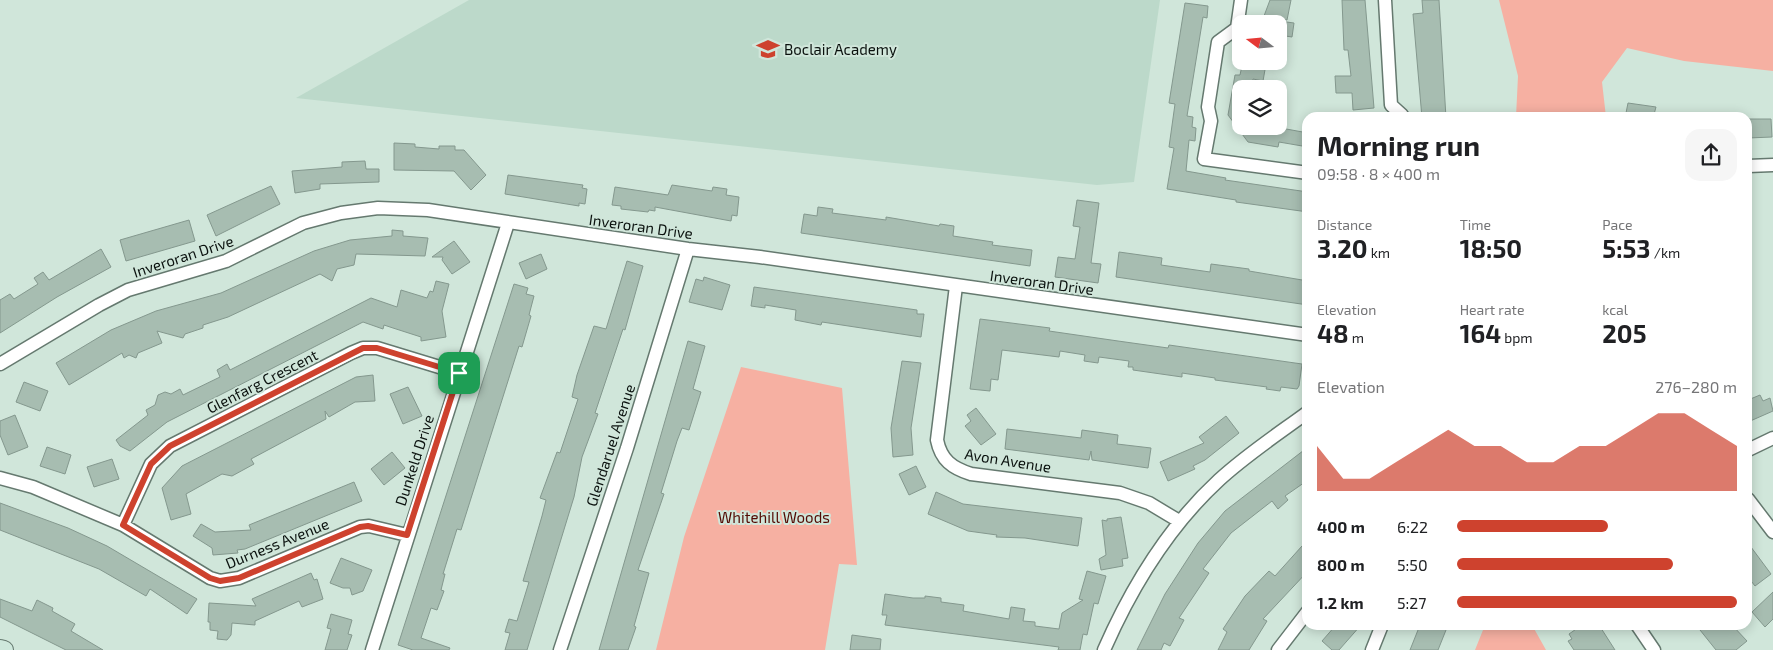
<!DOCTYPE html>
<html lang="en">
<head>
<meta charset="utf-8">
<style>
  :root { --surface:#fff; --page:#f6f6f6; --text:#202124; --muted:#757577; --accent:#ce422e }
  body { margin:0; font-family:"Exo 2",sans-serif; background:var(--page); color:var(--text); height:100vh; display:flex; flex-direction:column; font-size:19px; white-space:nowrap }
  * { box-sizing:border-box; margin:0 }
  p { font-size:16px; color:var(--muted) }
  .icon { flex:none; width:28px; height:28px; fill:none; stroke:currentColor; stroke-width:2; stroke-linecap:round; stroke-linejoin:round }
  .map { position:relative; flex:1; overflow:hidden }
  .sheet { position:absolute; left:1302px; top:112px; width:450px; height:518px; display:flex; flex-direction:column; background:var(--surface); border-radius:15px; box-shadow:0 2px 12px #0003 }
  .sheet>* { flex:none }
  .needle { width:32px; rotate:286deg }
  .fabs { position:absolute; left:1232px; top:15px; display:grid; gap:10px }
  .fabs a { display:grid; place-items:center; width:55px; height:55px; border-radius:10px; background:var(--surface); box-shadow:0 2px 12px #0003; font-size:25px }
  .pin { position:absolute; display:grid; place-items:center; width:42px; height:42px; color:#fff; margin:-21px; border-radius:10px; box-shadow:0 2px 8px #0006 }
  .round { display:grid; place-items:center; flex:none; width:52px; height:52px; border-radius:15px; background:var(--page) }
  .summary { display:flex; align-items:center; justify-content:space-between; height:85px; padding:0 15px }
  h1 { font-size:28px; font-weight:700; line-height:38px }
  .metrics { display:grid; grid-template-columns:repeat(3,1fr); gap:8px; height:85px; padding:5px 15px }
  .metrics div { display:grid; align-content:center }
  .metrics b { font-size:25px; font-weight:700 }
  .metrics small { font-size:14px; font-weight:400 }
  .metrics p { font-size:14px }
  .chart { height:140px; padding:10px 15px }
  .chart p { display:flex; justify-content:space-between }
  .chart svg { width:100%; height:90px; margin-top:5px; fill:var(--accent); opacity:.7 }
  ul { padding:0 15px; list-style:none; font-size:16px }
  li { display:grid; grid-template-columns:80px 60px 1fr; align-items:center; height:38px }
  li i { height:12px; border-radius:6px; background:var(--accent) }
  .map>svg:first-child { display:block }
  .built { fill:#bcd9ca }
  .green { fill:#f6b0a2 }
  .building { fill:#a7bdb1; stroke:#84988e }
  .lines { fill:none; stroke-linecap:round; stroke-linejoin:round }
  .street-casing { stroke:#65796f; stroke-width:15 }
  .secondary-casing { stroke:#65796f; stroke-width:20 }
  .street { stroke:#fff; stroke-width:12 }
  .secondary { stroke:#cee8dc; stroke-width:18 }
  .route-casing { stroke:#fff; stroke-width:10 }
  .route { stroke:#ce422e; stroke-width:6 }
  .labels { text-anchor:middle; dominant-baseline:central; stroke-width:4; stroke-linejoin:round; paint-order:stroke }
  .poi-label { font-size:15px; fill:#0a110e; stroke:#d0e6da; text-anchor:start }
  .street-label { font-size:15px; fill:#0a110e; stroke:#d0e6da }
  .park-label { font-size:15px; fill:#530a03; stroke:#d0e6da }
</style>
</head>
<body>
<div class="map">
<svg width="1773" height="650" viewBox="0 0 1773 650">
  <rect width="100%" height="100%" fill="#d0e6da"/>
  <path class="built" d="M469 0H1160L1134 182 1097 185 296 98Z"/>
  <path class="green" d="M1499 0H1773V71L1684 61 1627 48 1602 82 1606 117H1516L1518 76Z
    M741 367 842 388 857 565 839 564 825 650H656L684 537Z
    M1485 625H1532L1546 650H1475Z"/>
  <path class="building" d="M1270 0H1291L1287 20 1264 16Z
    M1342 0H1365L1374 108 1353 110 1352 93H1336L1335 76H1351L1348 50H1344Z
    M1422 0H1439L1446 118H1422L1413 14 1423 13Z
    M1185 3 1208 6 1207 18 1203 17 1187 116 1193 117 1192 127 1196 128 1195 141 1189 140 1186 171 1226 178 1225 180 1308 192V212L1236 202V200L1167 189 1174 148 1169 147 1175 104 1169 103Z
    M1279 21 1294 23 1292 37 1279 35Z
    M1243 61 1266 64 1263 81 1253 79 1252 89H1241V126H1270L1308 133V147L1279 142 1278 147 1248 142 1228 115 1235 75H1240Z
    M1628 103 1656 107 1653 118H1625Z
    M1748 119H1771L1772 137 1748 138Z
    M394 143 415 144V147L439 149V146H455V150H464L486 175 471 190 454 171 394 170Z
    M365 161 366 169H379V182L320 184V189L295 193 292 171 342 167V162Z
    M508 175 583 185 582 188 587 189 585 204 579 203V206L505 194Z
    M672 185 712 191 713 187 727 189 726 195 739 197 737 216 732 215 731 221 655 207V211L649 210 648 212 621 209V206L612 205 615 187 668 195Z
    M271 186 280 204 216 236 207 215Z
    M1077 200 1099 203 1091 263 1101 264 1098 283 1055 277 1058 257 1075 259 1080 227 1073 226Z
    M818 207 833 209 832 213 886 220V217L939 226 940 224 954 226 953 236 993 242 992 245 1032 250 1030 266 801 233 804 214 817 216Z
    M189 220 195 241 126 261 120 240Z
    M392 230 403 231V236L428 238 425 256 356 254 354 265 337 269 332 281 320 274 228 317 203 325V328L185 334 183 338 157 331 162 343 138 353 136 358 129 355 124 358 122 353 69 385 56 363 111 330 156 311 221 293 314 251 350 240 392 236Z
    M454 241 470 262 452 274 442 260 443 257H432Z
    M101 249 111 267 57 297 0 333V300L10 294 14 299 38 284 34 278 43 272 49 280Z
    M1119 252 1162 258 1161 265 1210 272 1211 264 1249 269V271L1308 281V305L1116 277Z
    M541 254 547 269 526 279 519 263Z
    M627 261 643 266 625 330 623 329 595 413 598 414 582 457 574 497 527 650H505L510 633 505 632 509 619 517 621 529 582 523 581 542 516 546 500 540 498 557 452 560 453 578 399 572 397 577 375 594 326 606 329Z
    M704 277 730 285 722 310 689 302 696 279 703 281Z
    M436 281 449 284 442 311 446 337 421 341V337L393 328 384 325 383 329 363 322 167 422 130 451 120 446 116 440 148 415 146 410 155 405 158 395 165 392 171 394 180 389 183 395 220 377 217 370 227 364 230 370 371 298 397 307 401 290 427 298 430 291 433 292Z
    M514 284 528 288 526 294 534 296 529 315 531 316 522 347 519 346 461 530 457 529 443 574H445L441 590 444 591 437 610 431 608 421 638 450 648 449 650H413L398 645Z
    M754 287 917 310V314H924L921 337 822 322 821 325 795 320 796 310 765 305V308L751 306Z
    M980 319 1050 328 1049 331 1118 341 1168 348 1169 345 1302 364 1299 386 1297 389 1281 387 1280 391 1266 389 1267 387 1215 380V378L1182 373V377L1133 370V367H1128L1129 361 1099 357 1098 363 1084 361 1085 355 1060 351 1059 357 1002 350 998 380 991 379 990 391 970 389Z
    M688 341 705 346 693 389 701 392 689 430 682 428 677 441 661 493 664 494 638 570 649 573 634 626 636 627 628 650H599Z
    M902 361 921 363 911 428 913 455 893 457 891 428Z
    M373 375 375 401 355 402 329 417 325 411 326 419 251 459 254 464 232 476 222 474 186 494 191 514 171 520 162 488 182 466 356 377Z
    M24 382 48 391 40 411 16 402Z
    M408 387 422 416 403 424 390 394Z
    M1760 395 1763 401 1770 398 1773 411 1748 422V400Z
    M976 408 996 434 981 445 965 426 971 421 967 415Z
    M15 415 28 447 8 455 0 435V421Z
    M1226 416 1239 433 1205 460 1193 466 1195 469 1168 481 1160 462 1204 443 1199 437Z
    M1007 429 1081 438 1082 430 1118 435 1117 444 1151 448 1148 468 1092 460 1091 451 1089 460 1005 449Z
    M47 447 71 455 65 474 40 466Z
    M1308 447V480L1285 496 1288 500 1278 509 1272 501 1231 533 1203 569 1209 573 1179 618 1184 620 1170 646 1164 643 1161 650H1137L1165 594 1198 543 1225 511Z
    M392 452 405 468 384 485 371 469Z
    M112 459 119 479 94 487 87 467Z
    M916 466 926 487 909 495 899 474Z
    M354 482 362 501 245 549 237 550 238 553 213 555 212 548 193 536 201 524 215 532 251 530 249 525Z
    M936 492 963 504 1082 518 1078 546 1025 538 996 537 997 535 968 531 928 514Z
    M0 503 68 528 107 546 197 599 187 614 150 589 146 596 99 569 0 530Z
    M1121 517 1128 558 1122 559 1123 566 1101 570 1099 559 1106 555 1102 520 1107 521V519Z
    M1748 543 1771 574 1755 586 1748 577Z
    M1302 546 1308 552V571L1263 619 1267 621 1249 650H1218L1227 632 1223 629 1245 596 1269 571 1275 576Z
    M341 558 372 570 363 591 352 595 350 588H343L330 583Z
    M1087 571 1106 576 1098 604 1094 603 1087 635 1083 634 1080 650H1058L1059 647 885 625 887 615H882L885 594 913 598H925V596L941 598V602L964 605 963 611 1009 619 1011 607 1025 609 1023 621 1035 622V626L1059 629 1062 613 1083 600 1079 599Z
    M311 573 314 580 317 579 323 599 302 607 299 601 255 621V625L232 623 231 635 227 640 217 639 218 631 210 630V622H208L209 603 256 606 252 599Z
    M1773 592V619L1765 627 1752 612Z
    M0 599 32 611 37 600 53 608 52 611 75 624 71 631 103 650H66L0 617Z
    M331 614 352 620 348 634 352 635 347 650H325L331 629 327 628Z
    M1336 625H1361L1339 650H1332L1322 641Z
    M1420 625H1448L1438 650H1410Z
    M1582 625H1599L1615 650H1574L1568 641 1572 639 1569 634Z
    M1696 625H1732L1747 641 1736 650H1716Z
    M852 635 881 639 880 650H850Z"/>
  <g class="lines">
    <defs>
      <path id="street" d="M1241 0 1237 28 1218 42 1208 107 1211 121 1204 159 1308 173
        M1385 0 1391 105 1402 115V118
        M1748 166 1773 165
        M956 286 937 440C941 460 952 468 971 474L1120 493 1149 503 1179 521
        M0 364 99 305 128 290 226 261 303 223 341 213 378 208 428 210 688 249 760 257 1308 335
        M1748 450 1773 438
        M0 478 33 487 123 525 210 578 220 581 239 578 360 527 369 526 407 535
        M1748 499 1773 532
        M123 525 151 464 170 446 351 353 363 348H377L459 373
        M1637 625 1654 650
        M372 650 508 223
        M560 650 627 448 688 249
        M1104 650C1132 586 1168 527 1219 480 1246 455 1278 434 1308 412
        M1278 650 1308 611
        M1372 650 1382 625"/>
      <path id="secondary" d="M0 649 4 650"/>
    </defs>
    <use href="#street" class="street-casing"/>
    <use href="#secondary" class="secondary-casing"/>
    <use href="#street" class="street"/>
    <use href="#secondary" class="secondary"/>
  </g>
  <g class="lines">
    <defs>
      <path id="route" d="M363 348H377L459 373 407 535 368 526 360 527 239 578 220 581 210 578 123 525 151 464 170 446Z"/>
    </defs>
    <use href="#route" class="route-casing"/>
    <use href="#route" class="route"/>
  </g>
  <defs>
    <symbol id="school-bare" viewBox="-9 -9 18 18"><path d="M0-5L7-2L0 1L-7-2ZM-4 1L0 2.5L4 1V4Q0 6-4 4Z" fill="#ce422e" stroke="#d0e6da" stroke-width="2.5" paint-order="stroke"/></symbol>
  </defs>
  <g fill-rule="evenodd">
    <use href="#school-bare" x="752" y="33" width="32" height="32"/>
  </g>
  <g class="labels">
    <g class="poi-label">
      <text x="784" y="49">Boclair Academy</text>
    </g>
    <g class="street-label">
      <text transform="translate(641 226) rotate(8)">Inveroran Drive</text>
      <text transform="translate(183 256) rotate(-18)">Inveroran Drive</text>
      <text transform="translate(1042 282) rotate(8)">Inveroran Drive</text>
      <text transform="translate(262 381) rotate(-27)">Glenfarg Crescent</text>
      <text transform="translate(610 445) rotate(-72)">Glendaruel Avenue</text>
      <text transform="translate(414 460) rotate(-72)">Dunkeld Drive</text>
      <text transform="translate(1008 460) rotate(9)">Avon Avenue</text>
      <text transform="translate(277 543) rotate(-22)">Durness Avenue</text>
    </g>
    <g class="park-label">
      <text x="774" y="517">Whitehill Woods</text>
    </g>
  </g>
</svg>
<div class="fabs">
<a><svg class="needle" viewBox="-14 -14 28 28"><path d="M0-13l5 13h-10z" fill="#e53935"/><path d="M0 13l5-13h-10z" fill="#757577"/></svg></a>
<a><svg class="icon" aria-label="layers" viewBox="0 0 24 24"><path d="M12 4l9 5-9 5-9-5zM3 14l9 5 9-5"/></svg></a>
</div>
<div class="pin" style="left:459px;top:373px;background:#1e9e55"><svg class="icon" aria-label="arrive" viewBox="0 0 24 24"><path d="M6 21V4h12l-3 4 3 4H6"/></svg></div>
<section class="sheet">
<div class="summary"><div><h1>Morning run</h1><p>09:58 · 8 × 400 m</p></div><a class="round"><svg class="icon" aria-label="share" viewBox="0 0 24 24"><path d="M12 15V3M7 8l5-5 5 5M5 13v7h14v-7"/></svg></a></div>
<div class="metrics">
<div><p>Distance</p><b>3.20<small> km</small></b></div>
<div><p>Time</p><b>18:50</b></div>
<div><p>Pace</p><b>5:53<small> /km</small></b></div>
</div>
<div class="metrics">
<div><p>Elevation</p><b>48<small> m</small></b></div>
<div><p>Heart rate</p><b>164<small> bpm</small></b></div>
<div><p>kcal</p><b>205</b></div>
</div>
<div class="chart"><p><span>Elevation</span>276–280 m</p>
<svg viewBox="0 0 160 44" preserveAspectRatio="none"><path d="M0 44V22L10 38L20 38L30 30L40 22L50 14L60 22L70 22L80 30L90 30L100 22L110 22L120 14L130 6L140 6L150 14L160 22V44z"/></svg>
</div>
<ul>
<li><b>400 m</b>6:22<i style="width:54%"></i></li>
<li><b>800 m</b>5:50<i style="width:77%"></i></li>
<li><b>1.2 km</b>5:27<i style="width:100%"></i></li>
</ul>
</section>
</div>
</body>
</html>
